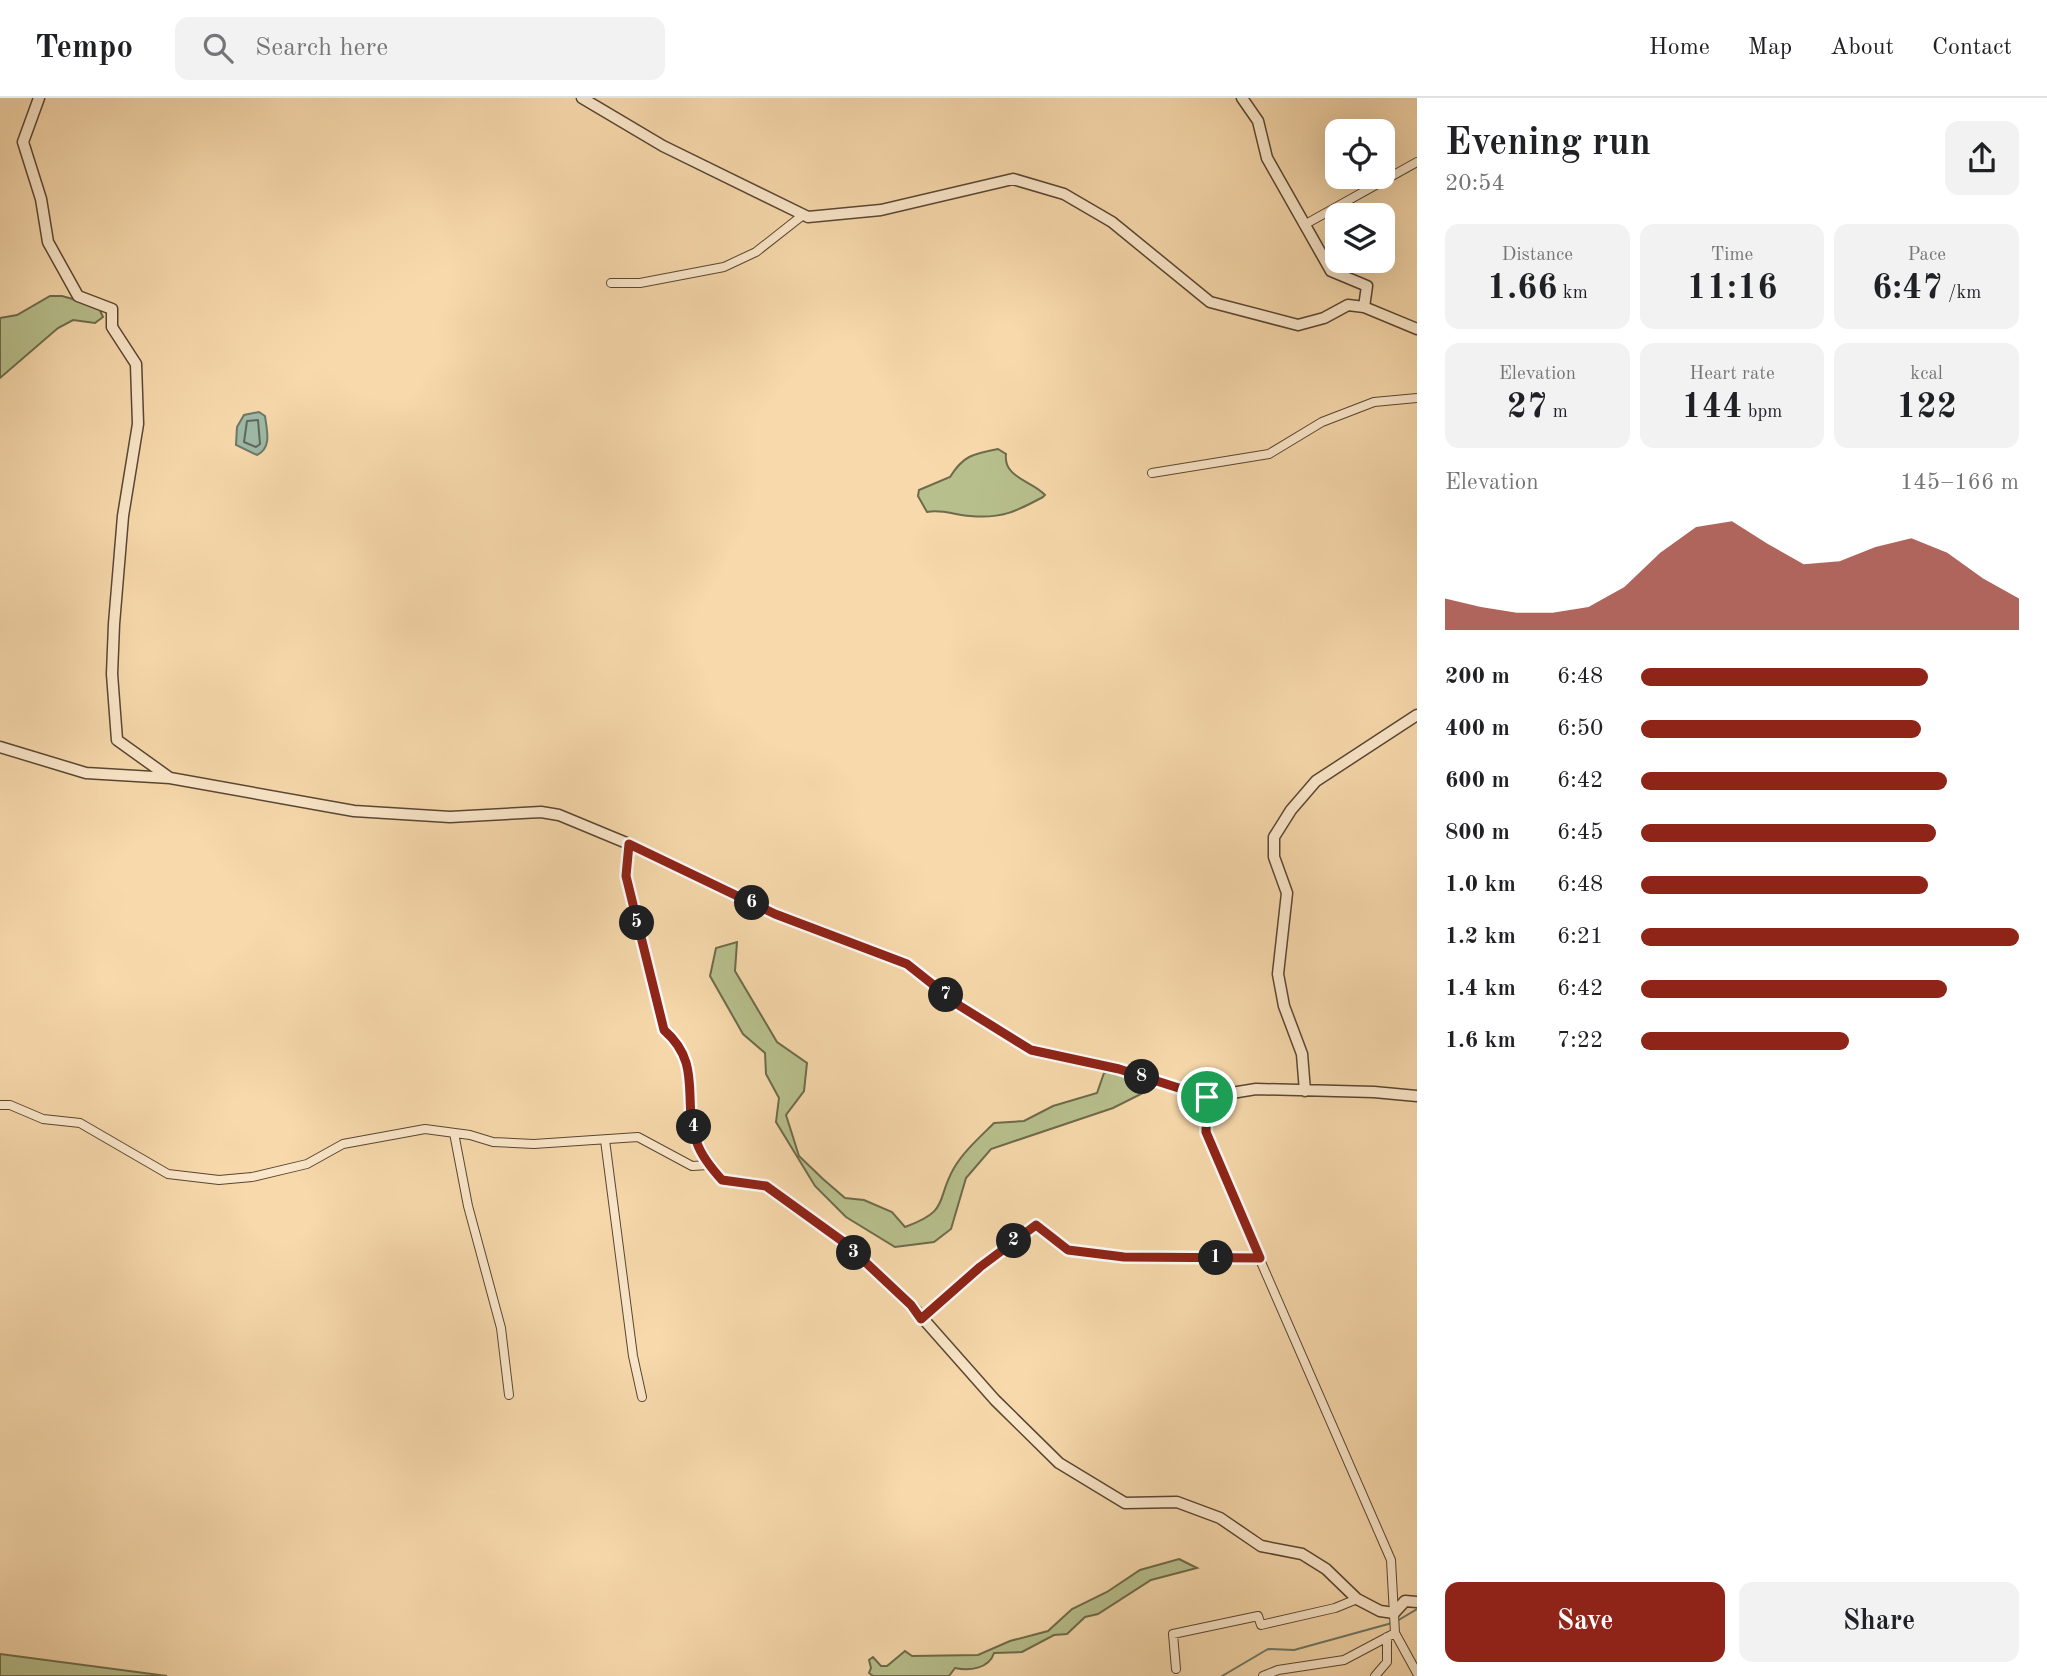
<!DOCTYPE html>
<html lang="en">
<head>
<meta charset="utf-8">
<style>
  :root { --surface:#fff; --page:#f2f2f2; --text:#202124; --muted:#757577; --line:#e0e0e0; --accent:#8f2418 }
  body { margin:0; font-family:"Old Standard TT",serif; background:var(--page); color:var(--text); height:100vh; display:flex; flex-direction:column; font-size:26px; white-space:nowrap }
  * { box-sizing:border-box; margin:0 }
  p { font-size:23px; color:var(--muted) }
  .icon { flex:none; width:38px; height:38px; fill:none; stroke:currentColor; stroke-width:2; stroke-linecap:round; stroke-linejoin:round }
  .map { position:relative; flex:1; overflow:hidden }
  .side { display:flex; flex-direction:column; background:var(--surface); width:630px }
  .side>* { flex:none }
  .fabs { position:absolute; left:1325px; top:21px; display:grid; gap:14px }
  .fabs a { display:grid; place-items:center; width:70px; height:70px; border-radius:14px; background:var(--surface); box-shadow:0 7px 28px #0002; font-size:35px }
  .pin { position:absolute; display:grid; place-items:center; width:60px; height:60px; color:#fff; margin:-30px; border:4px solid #fff; border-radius:50%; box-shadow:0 2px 7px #0007 }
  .km { position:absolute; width:35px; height:35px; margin:-18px; border-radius:50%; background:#222; color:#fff; font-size:19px; line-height:35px; text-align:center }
  .round { display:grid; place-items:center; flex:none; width:74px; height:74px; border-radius:14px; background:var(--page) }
  .overview { display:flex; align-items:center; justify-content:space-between; height:119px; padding:0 28px }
  h1 { font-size:38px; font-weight:700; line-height:52px }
  .stats { display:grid; grid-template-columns:repeat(3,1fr); gap:10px; height:119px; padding:7px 28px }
  .stats div { display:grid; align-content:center; border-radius:14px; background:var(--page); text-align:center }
  .stats b { font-size:35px; font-weight:700 }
  .stats small { font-size:19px; font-weight:400 }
  .stats p { font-size:19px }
  .chart { height:196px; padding:14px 28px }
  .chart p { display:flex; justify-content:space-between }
  .chart svg { width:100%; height:126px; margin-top:7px; fill:var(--accent); opacity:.7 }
  .primary-button { display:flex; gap:14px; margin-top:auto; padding:14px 28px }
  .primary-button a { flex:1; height:80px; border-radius:14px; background:var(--accent); color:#fff; font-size:28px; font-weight:700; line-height:80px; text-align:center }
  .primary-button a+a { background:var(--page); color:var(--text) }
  ul { padding:0 28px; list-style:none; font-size:23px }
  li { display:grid; grid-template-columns:112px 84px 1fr; align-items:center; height:52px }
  li i { height:18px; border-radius:9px; background:var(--accent) }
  header { display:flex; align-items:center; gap:42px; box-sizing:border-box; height:98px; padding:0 35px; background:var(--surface); border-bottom:2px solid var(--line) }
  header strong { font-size:33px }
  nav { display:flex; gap:38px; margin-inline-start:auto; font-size:24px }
  .search { width:490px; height:63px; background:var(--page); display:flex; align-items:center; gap:18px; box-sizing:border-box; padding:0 24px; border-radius:14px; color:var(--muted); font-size:26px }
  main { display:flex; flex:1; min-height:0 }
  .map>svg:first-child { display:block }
  .green { fill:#b7c08d; stroke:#6e6a4b; stroke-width:2 }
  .water { fill:#9dbaa8; stroke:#6d7868; stroke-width:2 }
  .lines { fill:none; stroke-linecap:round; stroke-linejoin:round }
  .shore { stroke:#606858; stroke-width:2 }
  .stream { stroke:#6d7868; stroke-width:2 }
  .minor-casing { stroke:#594632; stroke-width:10 }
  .tertiary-casing { stroke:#594632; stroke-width:13 }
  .minor { stroke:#fae6c9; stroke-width:8 }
  .tertiary { stroke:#fae6c9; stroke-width:10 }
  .route-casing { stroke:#fff; stroke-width:14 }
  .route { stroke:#8f2418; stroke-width:9 }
</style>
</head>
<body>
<header>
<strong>Tempo</strong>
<div class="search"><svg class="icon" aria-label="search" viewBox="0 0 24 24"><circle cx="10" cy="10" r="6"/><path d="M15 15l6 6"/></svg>Search here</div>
<nav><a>Home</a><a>Map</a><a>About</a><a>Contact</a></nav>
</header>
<main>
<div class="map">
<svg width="1417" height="1578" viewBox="0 0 1417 1578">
  <rect width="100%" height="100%" fill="#f7d9ac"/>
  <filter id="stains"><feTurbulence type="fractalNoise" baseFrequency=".00286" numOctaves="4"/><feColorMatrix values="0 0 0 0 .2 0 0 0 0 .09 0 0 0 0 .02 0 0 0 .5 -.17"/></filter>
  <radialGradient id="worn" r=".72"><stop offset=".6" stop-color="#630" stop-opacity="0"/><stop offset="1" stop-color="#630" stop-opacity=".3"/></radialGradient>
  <path class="green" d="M50 198H62L98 208 103 219 95 225 73 222 58 230 0 280V220L17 217Z
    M998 351 1006 356C1003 380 1033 383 1045 397L1043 399C1017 413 1002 421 970 418 954 417 943 411 927 414L918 398 919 392 950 379C963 358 972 356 998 351Z
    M737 844 735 873 777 944 807 965 804 993 786 1017 799 1058 823 1081 845 1100 864 1102 892 1114 905 1129C951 1112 935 1103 954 1070 964 1053 980 1039 994 1025L1024 1023 1053 1008 1097 995 1104 975 1116 972 1151 991 1113 1010 991 1051 966 1080 951 1131 934 1144 895 1149 846 1119 815 1088 776 1024 779 1000 766 976 765 955 743 936 710 878 716 850Z
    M1179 1461 1197 1470 1151 1482 1098 1516 1085 1519 1067 1536 1054 1537 1022 1554 994 1555C989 1571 969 1573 955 1570L949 1578H873L869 1575 871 1570 869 1562 873 1559 881 1568H887L905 1553 912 1558 978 1557 1010 1543 1048 1533 1072 1511 1107 1494 1140 1472Z
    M0 1556 167 1578H0Z"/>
  <path class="water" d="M259 314 265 318C267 333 272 350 257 357L236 347 237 329 244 317Z"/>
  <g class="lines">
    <path class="shore" d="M258 322 260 346 256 349 244 344 247 323Z"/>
    <path class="stream" d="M1397 1523 1417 1511
      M1222 1578 1268 1551 1294 1552 1392 1525"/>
    <defs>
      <path id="minor" d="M1304 127 1417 64
        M611 185H640L724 169 756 154 803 117
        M1152 375 1269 356 1322 324 1374 304 1417 300
        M1207 999 1206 1034 1223 1077 1391 1462 1395 1535 1417 1575
        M0 1007H10L43 1021 80 1025 168 1076 219 1082 252 1079 307 1066 343 1046 425 1031 470 1037 493 1044 534 1046 638 1039 692 1068 709 1067
        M454 1035 468 1108 501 1230 509 1297
        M605 1042 633 1258 642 1299
        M921 1221 980 1169 1036 1127 1068 1152 1123 1159 1260 1160
        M1176 1571 1173 1536 1258 1518 1261 1527 1335 1510 1357 1501
        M1263 1578 1278 1572 1344 1562 1395 1535
        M1375 1578 1387 1564V1539"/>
      <path id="tertiary" d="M39 0 23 44 41 101 48 144 78 198 112 211V229L136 266 138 326 123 418 114 526 112 576 117 642 170 680
        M582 0 663 48 808 119 881 112 1013 81 1064 96 1112 124 1210 204 1298 227 1324 220 1348 207 1364 209 1417 231
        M1242 0 1258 23 1267 60 1331 173 1367 188 1364 209
        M0 649 86 675 170 680 354 713 450 719 541 714 559 717 629 746 775 816 907 866 960 908 1031 952 1119 971 1207 999 1256 991 1374 994 1417 998
        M629 746 626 778 664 932C704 967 681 1002 697 1045 703 1059 712 1071 722 1082L766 1088 845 1145 911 1207 995 1302 1059 1365 1125 1405 1177 1404 1220 1420 1261 1448 1302 1456 1326 1471 1357 1501 1380 1513 1394 1515 1405 1503 1417 1504
        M1305 993 1302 956 1284 908 1278 876 1287 795 1274 759V739L1291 712 1316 683 1417 617"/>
    </defs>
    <use href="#minor" class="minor-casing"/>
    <use href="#tertiary" class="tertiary-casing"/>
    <use href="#minor" class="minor"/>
    <use href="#tertiary" class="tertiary"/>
  </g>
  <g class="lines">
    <defs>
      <path id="route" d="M629 746 775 816 907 866 960 908 1031 952 1119 971 1207 999 1206 1034 1260 1160 1124 1159 1068 1152 1036 1127 980 1169 921 1221 911 1207 845 1145 766 1088 722 1082C712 1071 702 1059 697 1045 681 1002 704 967 664 932L626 778Z"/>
    </defs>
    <use href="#route" class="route-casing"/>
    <use href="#route" class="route"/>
  </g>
  <rect width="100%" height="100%" filter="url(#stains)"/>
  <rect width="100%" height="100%" fill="url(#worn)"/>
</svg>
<div class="fabs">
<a><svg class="icon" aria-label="locate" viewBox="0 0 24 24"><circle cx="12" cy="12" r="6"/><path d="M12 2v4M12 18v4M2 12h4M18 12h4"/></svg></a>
<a><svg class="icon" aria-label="layers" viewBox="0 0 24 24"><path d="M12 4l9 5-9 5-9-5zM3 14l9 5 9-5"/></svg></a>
</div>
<div class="pin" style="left:1207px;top:999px;background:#1e9e55"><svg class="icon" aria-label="arrive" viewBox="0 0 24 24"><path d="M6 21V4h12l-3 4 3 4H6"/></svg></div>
<b class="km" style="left:1216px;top:1160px">1</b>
<b class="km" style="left:1014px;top:1143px">2</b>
<b class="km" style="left:854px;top:1155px">3</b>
<b class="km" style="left:694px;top:1029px">4</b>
<b class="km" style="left:637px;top:825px">5</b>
<b class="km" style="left:752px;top:805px">6</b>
<b class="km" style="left:946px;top:897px">7</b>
<b class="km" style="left:1142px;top:979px">8</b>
</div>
<section class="side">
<div class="overview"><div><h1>Evening run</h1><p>20:54</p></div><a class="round"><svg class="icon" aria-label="share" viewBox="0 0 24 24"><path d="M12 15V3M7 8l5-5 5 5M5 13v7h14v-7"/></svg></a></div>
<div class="stats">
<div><p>Distance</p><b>1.66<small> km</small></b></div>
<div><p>Time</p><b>11:16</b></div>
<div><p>Pace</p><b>6:47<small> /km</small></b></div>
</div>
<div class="stats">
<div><p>Elevation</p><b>27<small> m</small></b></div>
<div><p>Heart rate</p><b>144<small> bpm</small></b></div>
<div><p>kcal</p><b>122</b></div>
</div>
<div class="chart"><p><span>Elevation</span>145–166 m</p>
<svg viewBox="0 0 160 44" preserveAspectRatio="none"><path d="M0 44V33L10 36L20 38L30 38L40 36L50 29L60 17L70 8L80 6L90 14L100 21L110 20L120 15L130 12L140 17L150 26L160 33V44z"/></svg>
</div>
<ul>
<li><b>200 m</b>6:48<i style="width:76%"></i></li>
<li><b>400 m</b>6:50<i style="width:74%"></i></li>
<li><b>600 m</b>6:42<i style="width:81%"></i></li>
<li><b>800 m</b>6:45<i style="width:78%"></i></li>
<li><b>1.0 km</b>6:48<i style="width:76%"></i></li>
<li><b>1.2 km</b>6:21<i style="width:100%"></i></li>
<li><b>1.4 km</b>6:42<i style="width:81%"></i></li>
<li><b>1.6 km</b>7:22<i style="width:55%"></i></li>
</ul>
<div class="primary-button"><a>Save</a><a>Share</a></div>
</section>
</main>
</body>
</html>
